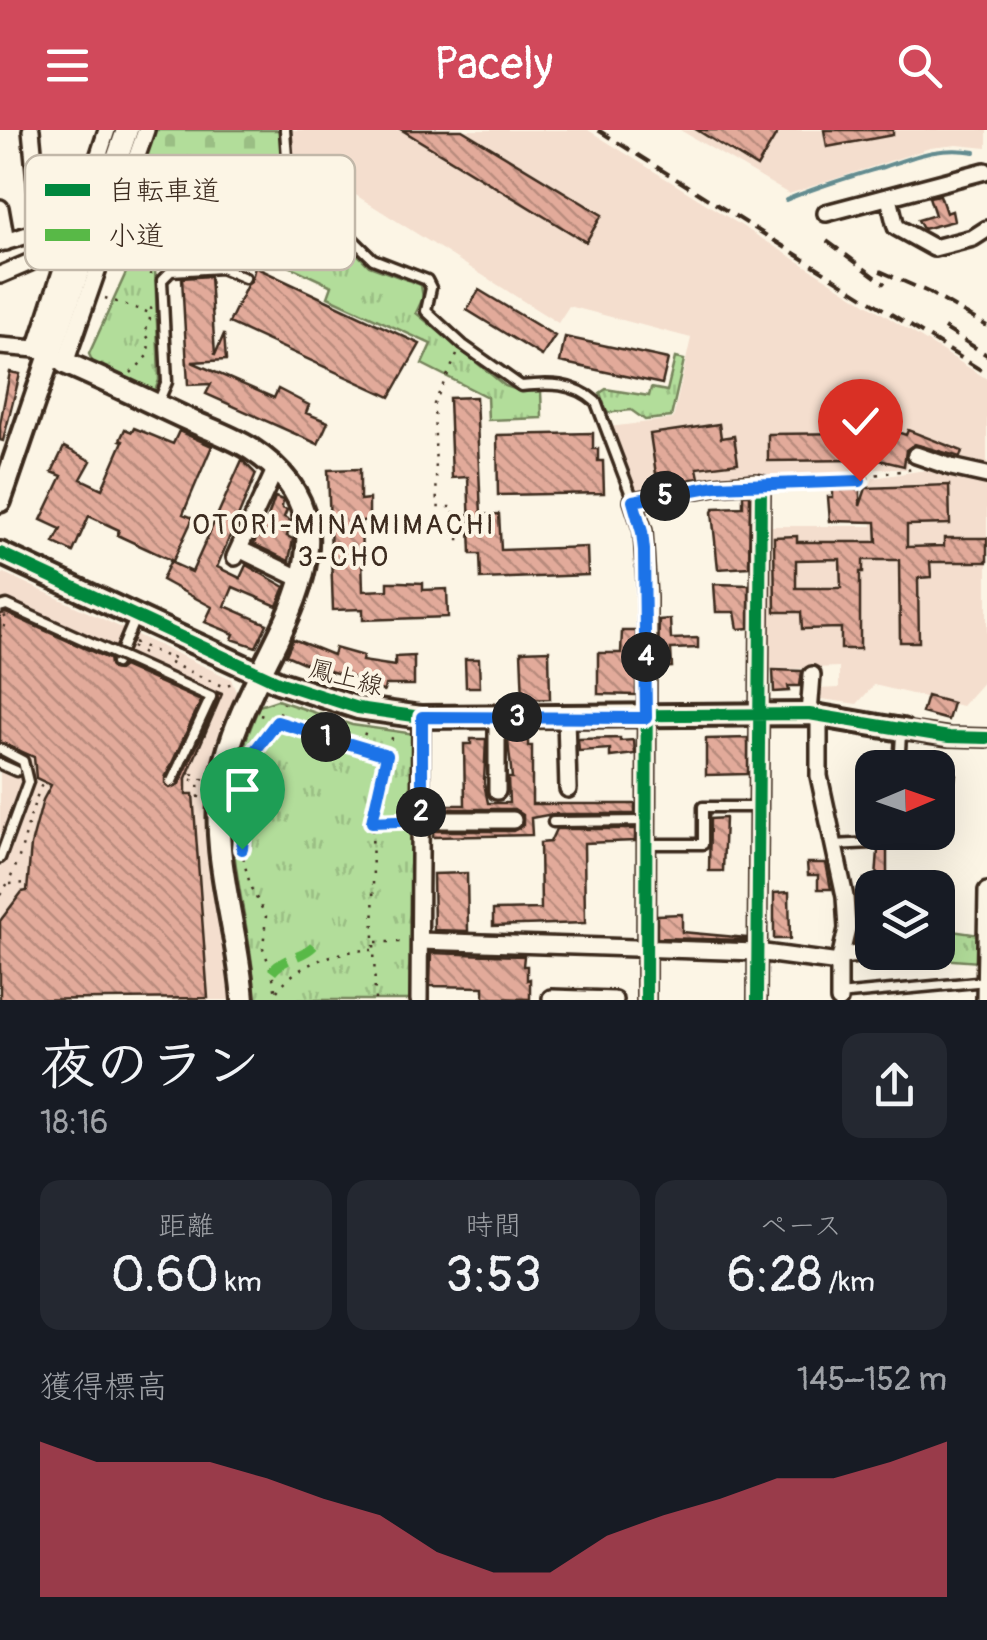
<!DOCTYPE html>
<html lang="ja">
<head>
<meta charset="utf-8">
<style>
  :root { --surface:#171b24; --page:#242831; --text:#f1f3f6; --muted:#9ea1a6; --accent:#d1495b }
  body { margin:0; font-family:Pangolin,"Klee One",sans-serif; background:var(--page); color:var(--text); height:100vh; display:flex; flex-direction:column; font-size:38px; white-space:nowrap }
  * { box-sizing:border-box; margin:0 }
  p { font-size:32px; color:var(--muted) }
  .icon { flex:none; width:55px; height:55px; fill:none; stroke:currentColor; stroke-width:2; stroke-linecap:round; stroke-linejoin:round }
  .map { position:relative; height:870px; overflow:hidden }
  .side { display:flex; flex-direction:column; background:var(--surface); flex:1 }
  .side>* { flex:none }
  .needle { width:65px; rotate:88deg }
  .fabs { position:absolute; left:855px; top:620px; display:grid; gap:20px }
  .fabs a { display:grid; place-items:center; width:100px; height:100px; border-radius:20px; background:var(--surface); box-shadow:0 10px 40px #0002; font-size:50px }
  .pin { position:absolute; display:grid; place-items:center; width:85px; height:85px; color:#fff; margin:-102px -42px; border-radius:50% 50% 50% 0; rotate:-45deg; box-shadow:0 0 10px #0007 }
  .pin .icon { rotate:45deg }
  .km { position:absolute; width:50px; height:50px; margin:-25px; border-radius:50%; background:#222; color:#fff; font-size:28px; line-height:50px; text-align:center }
  .round { display:grid; place-items:center; flex:none; width:105px; height:105px; border-radius:20px; background:var(--page) }
  .headline { display:flex; align-items:center; justify-content:space-between; height:170px; padding:0 40px }
  h1 { font-size:55px; font-weight:600; line-height:75px }
  .figures { display:grid; grid-template-columns:repeat(3,1fr); gap:15px; height:170px; padding:10px 40px }
  .figures div { display:grid; align-content:center; border-radius:20px; background:var(--page); text-align:center }
  .figures b { font-size:50px; font-weight:600 }
  .figures small { font-size:28px; font-weight:400 }
  .figures p { font-size:28px }
  .chart { height:280px; padding:20px 40px }
  .chart p { display:flex; justify-content:space-between }
  .chart svg { width:100%; height:180px; margin-top:10px; fill:var(--accent); opacity:.7 }
  header { display:flex; justify-content:space-between; align-items:center; height:130px; padding:0 40px; background:var(--accent); color:#fff; font-size:45px; font-weight:600 }
  .map>svg:first-child { display:block }
  .built { fill:#f4dece }
  .cemetery { fill:url(#cemetery-stones); stroke:#76845c; stroke-width:2.5 }
  .park { fill:url(#park-tufts); stroke:#76845c; stroke-width:2.5 }
  .lines { fill:none; stroke-linecap:round; stroke-linejoin:round }
  .stream { stroke:#648c90; stroke-width:4 }
  .building { fill:url(#building-back-hatch); stroke:#3b2a1e; stroke-width:2.5; fill-rule:evenodd }
  .lane-casing { stroke:#3b2a1e; stroke-width:15 }
  .street-casing { stroke:#3b2a1e; stroke-width:22 }
  .secondary-casing { stroke:#3b2a1e; stroke-width:28 }
  .path { stroke:#3b2a1e; stroke-width:2.5; stroke-dasharray:2.5 8; stroke-linecap:butt }
  .lane { stroke:#fcf5e5; stroke-width:8 }
  .street { stroke:#fcf5e5; stroke-width:15 }
  .secondary { stroke:#fcf5e5; stroke-width:20 }
  .rail { stroke:#3b2a1e; stroke-width:4; stroke-dasharray:15 8; stroke-linecap:butt }
  .lane-bridge-casing { stroke:#3b2a1e; stroke-width:15; stroke-linecap:butt }
  .lane-bridge { stroke:#fcf5e5; stroke-width:8 }
  .quiet { stroke:#58b947; stroke-width:10; stroke-dasharray:20 10; stroke-linecap:butt }
  .cycleway-casing { stroke:#fcf5e5; stroke-width:19 }
  .cycleway { stroke:#00873e; stroke-width:12 }
  .route-casing { stroke:#fff; stroke-width:20 }
  .route { stroke:#1a73e8; stroke-width:12 }
  .labels { text-anchor:middle; dominant-baseline:central; stroke-width:8; stroke-linejoin:round; paint-order:stroke }
  .street-label { font-size:25px; fill:#3b2a1e; stroke:#fcf5e5 }
  .neighbourhood-label { font-size:28px; letter-spacing:2.5px; fill:#3b2a1e; stroke:#fcf5e5 }
  .key { fill:#fcf5e5; stroke:#c2b8a9; stroke-width:2.5 }
  .key-label { font-size:28px; fill:#3b2a1e }
</style>
</head>
<body>
<header><svg class="icon" aria-label="menu" viewBox="0 0 24 24"><path d="M4 6h16M4 12h16M4 18h16"/></svg>Pacely<svg class="icon" aria-label="search" viewBox="0 0 24 24"><circle cx="10" cy="10" r="6"/><path d="M15 15l6 6"/></svg></header>
<div class="map">
<svg width="987" height="870" viewBox="0 0 987 870">
  <defs>
    <pattern id="cemetery-stones" width="16" height="16" patternUnits="userSpaceOnUse" patternTransform="scale(2.5)"><rect width="16" height="16" fill="#b2dd9a"/><path d="M2 7V4a2 2 0 0 1 4 0v3zM10 15v-3a2 2 0 0 1 4 0v3z" fill="#9abe84"/></pattern>
    <pattern id="park-tufts" width="24" height="20" patternUnits="userSpaceOnUse" patternTransform="scale(2.5)"><rect width="24" height="20" fill="#b2dd9a"/><path d="M3 7l-1-3M5 7V3M7 7l1-3M15 17l-1-3M17 17v-4M19 17l1-3" fill="none" stroke="#9abe84"/></pattern>
    <pattern id="building-back-hatch" width="6" height="6" patternUnits="userSpaceOnUse" patternTransform="scale(2.5)"><rect width="6" height="6" fill="#e2aa9a"/><path d="M-1 5l2 2M0 0l6 6M5-1l2 2" fill="none" stroke="#b88b7d"/></pattern>
  </defs>
  <rect width="100%" height="100%" fill="#fcf5e5"/>
  <filter id="ink" filterUnits="userSpaceOnUse"><feTurbulence type="fractalNoise" baseFrequency=".01" numOctaves="2"/><feDisplacementMap in="SourceGraphic" scale="20" xChannelSelector="R" yChannelSelector="G"/><feConvolveMatrix kernelMatrix="1 2 1 2 8 2 1 2 1" color-interpolation-filters="sRGB"/></filter>
  <g filter="url(#ink)">
    <path class="built" d="M292 0H588L987 249V340L914 320 906 339H871L858 347 748 350 634 363 609 297 673 289 691 208 569 176 558 193 294 26Z
      M680 0H987V18L957 15 930 18 789 64Z
      M932 339 987 349V548L962 576 874 555 857 574 815 568 816 559 839 558V537L765 540 767 396H872L869 357 873 348Z
      M4 443 231 549 238 567 218 613 209 660 207 692 232 870H0V445Z"/>
    <path class="cemetery" d="M154 0H282L286 57 299 61 336 95 184 113 182 106 136 120 129 79Z"/>
    <path class="park" d="M334 100 369 136 421 155 423 168 416 183 505 256 523 262 541 261 542 288 488 290 487 267 422 234 431 214 328 167 332 156 261 123 155 137 159 250 155 261 93 233 89 224 135 123Z
      M675 228 684 230 671 287 645 290 631 280 607 283 600 263 606 259 649 266 651 258 667 261Z
      M277 570 352 595 415 604V870H255C253 797 223 725 235 651 239 625 250 600 259 576Z
      M938 799 980 805 979 832 913 827 914 823 938 822Z"/>
    <g class="lines">
      <path class="stream" d="M786 70C818 56 850 47 883 37 916 26 940 16 975 22"/>
    </g>
    <path class="building" d="M402 0H462L602 85 586 112Z
      M697 0H779L757 37Z
      M824 0H893V5L827 17Z
      M940 65 946 83 952 81 954 91 923 99 918 90 935 85 929 67Z
      M255 137 420 214 390 267 229 193 247 155 251 152Z
      M210 146 215 225 224 204 226 230 192 232 274 268 278 259 309 275 306 283 328 292 318 314 206 264 211 254 188 255 182 148Z
      M479 160 555 206 542 226 467 180Z
      M565 207 668 229 662 254 560 232Z
      M10 242 20 244 3 311 0 310V294Z
      M476 267 481 385 499 384 501 420 587 417 588 445 481 449 480 424H471L468 347 452 348 449 268Z
      M719 294 721 308 734 306 738 333 697 338 699 348 673 352 671 342 656 344 650 304Z
      M134 298 173 314 179 301 212 316 183 384 193 388 173 431 117 405 119 400 89 386 73 422 54 413 61 399 41 390 62 346 52 342 64 317 91 331 81 349 102 359 123 311 120 310 125 299 132 302Z
      M885 298 906 305 908 300 962 321 960 327 915 314 906 320 904 336 875 329Z
      M593 303V319H598V331H603L604 363 498 365 497 305Z
      M858 303 859 330 768 331V304Z
      M242 330 256 344 217 437 240 448 246 435 285 457 277 476 233 457 225 476 267 494 256 517 232 509 234 504 205 492 212 477 162 450 170 432 192 442Z
      M360 339V370L369 369V390L361 391 363 461 388 460V452H400L423 453V460L447 459 448 487 363 490V479L333 480 328 340Z
      M949 355 950 394 907 395V417L944 416V408H987V432H930L931 447 918 448 919 512H900L899 430H863V442H860V519H841V498L802 499 801 482H775L774 407 797 406V412H877L876 392 830 391 828 367H833V359H860V376L866 358ZM840 429 841 458H796V430Z
      M743 365H750L749 437 718 439 712 382 714 378 743 377Z
      M275 367 283 370 282 378 287 380 284 387 291 391 287 406 293 409 289 431 254 414 257 405 261 407Z
      M714 454 749 455V498L738 499 735 482H716Z
      M6 483 109 529 112 539 118 540 123 536 201 571 165 648V654L170 658 179 654 218 570 217 562 222 564 186 648V664H193L208 868 0 870V791L22 762 27 761 31 715 43 670 51 655 36 648 34 627 0 612V484Z
      M670 489 671 509 698 508V518L671 519 672 537 658 538 659 490Z
      M622 501H636V565L598 564V523H621Z
      M293 509 333 525 335 518 363 526 362 531 395 536V527L414 526V555H385L384 561 368 558 369 552 311 536 286 525Z
      M549 520 550 569 523 570 521 521Z
      M465 529H479L480 557H466Z
      M773 540 802 541 800 556H788L789 561 774 562Z
      M927 566 953 573 948 590 922 583Z
      M620 608V611L634 610 635 624 610 627V619L579 621 578 609Z
      M748 608V644L706 645V609Z
      M471 609H486L484 653 488 673H509L508 648H512L508 611H528V616H532V674H635V684H553L531 688 532 705 433 707V701H513L523 695V685L514 679H434V675H465L464 614H471Z
      M940 641 956 644 951 674 938 671Z
      M725 688 723 741H709L710 689Z
      M556 699H635V711L584 713 585 793 493 796V780L541 779 540 713 550 712Z
      M878 720H887V748L949 747V759L864 758V749H876Z
      M807 733H826L831 759H818V745H808Z
      M467 743 468 801 434 800 433 744Z
      M789 762 790 809H774V763Z
      M872 774V811L855 813 857 775Z
      M682 784V802L746 808V810L657 808V785Z
      M431 823 524 826 523 836H527V850L530 849V869L484 868V857L430 856Z"/>
    <g class="lines">
      <defs>
        <path id="lane" d="M285 0 289 54 299 56 373 129 427 150 431 158 426 181 463 215 521 256C548 253 574 252 596 272L633 370
          M157 275 167 252 162 150 171 141 221 138 245 148
          M116 533 136 486
          M0 619 23 631 28 652 0 728
          M0 634 16 641
          M899 638 901 604
          M553 692 647 691
          M646 714H703V677H759
          M833 715 893 712V702
          M838 865 987 851"/>
        <path id="street" d="M31 0 41 103
          M889 68 896 97 934 118 973 108 987 99
          M0 78 6 112
          M826 83 985 41
          M0 113C44 102 25 98 67 119
          M0 145 47 125 55 113
          M0 216 36 219 65 233 146 0
          M36 219 107 0
          M916 325 951 337 987 345
          M239 419 303 450
          M235 427 276 338
          M809 584 812 545
          M819 585V646L845 767 847 799 839 833V870
          M497 587V661
          M566 587 568 659
          M902 600 949 607 987 608
          M422 690H513
          M420 811 757 822 839 833
          M841 826 876 822
          M551 868 614 870
          M419 870 421 587
          M646 870 647 468 643 401 633 371 715 356 756 353 761 354 757 870
          M985 870 987 761"/>
        <path id="secondary" d="M65 233C107 251 148 271 189 290 209 299 232 307 251 319 321 364 317 423 286 491 262 543 230 595 221 652 210 725 238 798 243 870
          M0 371 127 0
          M0 423 278 552 358 578 421 587 809 584 902 600"/>
      </defs>
      <use href="#lane" class="lane-casing"/>
      <use href="#street" class="street-casing"/>
      <use href="#secondary" class="secondary-casing"/>
      <path class="path" d="M140 66C157 58 170 64 189 64 219 63 249 53 280 57
        M118 121 151 130 169 122 192 127 205 120 253 113 276 118 310 105 334 108
        M151 132V149
        M105 168 150 183
        M457 225 434 274 437 377H454V409H464
        M131 243 148 226 149 209 144 202 149 195 152 172
        M773 354 861 351 874 345 913 339
        M0 507 7 491 4 485
        M134 512 172 529 176 520
        M132 517 145 525
        M170 533 222 556 238 552
        M260 585 386 624
        M361 615 368 594
        M188 643 192 644 190 649 198 652 199 667 204 666
        M192 644 207 651
        M373 692 405 691
        M10 754 27 753
        M0 765C25 732 25 689 43 652
        M376 812H403
        M277 861C297 833 339 820 372 820
        M277 870 272 842 263 818 266 786 251 758 244 732 242 708 246 678 245 635 277 592 283 573
        M375 870 372 692 393 599"/>
      <use href="#lane" class="lane"/>
      <use href="#street" class="street"/>
      <use href="#secondary" class="secondary"/>
      <path class="rail" d="M598 0 987 244
        M827 111 885 154
        M880 141 928 162 987 196
        M944 198 987 225"/>
      <defs>
        <path id="lane-bridge" d="M0 477 7 475 211 567 172 651"/>
      </defs>
      <use href="#lane-bridge" class="lane-bridge-casing"/>
      <use href="#lane-bridge" class="lane-bridge"/>
      <path class="quiet" d="M272 842C284 826 304 828 315 814"/>
      <defs>
        <path id="cycleway" d="M0 423 278 552 358 578 421 587 809 584 949 607 987 608
          M646 870 647 468 643 401 633 371 715 356 756 353 761 354 757 870"/>
      </defs>
      <use href="#cycleway" class="cycleway-casing"/>
      <use href="#cycleway" class="cycleway"/>
    </g>
  </g>
  <g class="lines" filter="url(#ink)">
    <defs>
      <path id="route" d="M242 719 246 678 244 635 277 592 387 625 372 692 422 690V587L646 588 644 420 642 402 633 371 715 356 860 351"/>
    </defs>
    <use href="#route" class="route-casing"/>
    <use href="#route" class="route"/>
  </g>
  <g class="labels">
    <g class="street-label">
      <text transform="translate(346 548) rotate(15)">鳳上線</text>
    </g>
    <g class="neighbourhood-label">
      <text x="344" y="395">OTORI-MINAMIMACHI<tspan x="344" dy="32">3-CHO</tspan></text>
    </g>
  </g>
  <rect x="25" y="25" width="330" height="115" rx="15" class="key"/>
  <rect x="45" y="54" width="45" height="12" fill="#00873e"/>
  <rect x="45" y="99" width="45" height="12" fill="#58b947"/>
  <g class="key-label">
    <text x="108" y="70">自転車道</text>
    <text x="108" y="115">小道</text>
  </g>
</svg>
<div class="fabs">
<a><svg class="needle" viewBox="-14 -14 28 28"><path d="M0-13l5 13h-10z" fill="#e53935"/><path d="M0 13l5-13h-10z" fill="#9ea1a6"/></svg></a>
<a><svg class="icon" aria-label="layers" viewBox="0 0 24 24"><path d="M12 4l9 5-9 5-9-5zM3 14l9 5 9-5"/></svg></a>
</div>
<div class="pin" style="left:242px;top:719px;background:#1e9e55"><svg class="icon" aria-label="arrive" viewBox="0 0 24 24"><path d="M6 21V4h12l-3 4 3 4H6"/></svg></div>
<div class="pin" style="left:860px;top:351px;background:#d93025"><svg class="icon" aria-label="check" viewBox="0 0 24 24"><path d="M5 12l5 5 9-10"/></svg></div>
<b class="km" style="left:326px;top:607px">1</b>
<b class="km" style="left:421px;top:682px">2</b>
<b class="km" style="left:517px;top:587px">3</b>
<b class="km" style="left:646px;top:527px">4</b>
<b class="km" style="left:665px;top:366px">5</b>
</div>
<section class="side">
<div class="headline"><div><h1>夜のラン</h1><p>18:16</p></div><a class="round"><svg class="icon" aria-label="share" viewBox="0 0 24 24"><path d="M12 15V3M7 8l5-5 5 5M5 13v7h14v-7"/></svg></a></div>
<div class="figures">
<div><p>距離</p><b>0.60<small> km</small></b></div>
<div><p>時間</p><b>3:53</b></div>
<div><p>ペース</p><b>6:28<small> /km</small></b></div>
</div>
<div class="chart"><p><span>獲得標高</span>145–152 m</p>
<svg viewBox="0 0 160 44" preserveAspectRatio="none"><path d="M0 44V6L10 11L20 11L30 11L40 15L50 20L60 24L70 33L80 38L90 38L100 29L110 24L120 20L130 15L140 15L150 11L160 6V44z"/></svg>
</div>
</section>
</body>
</html>
